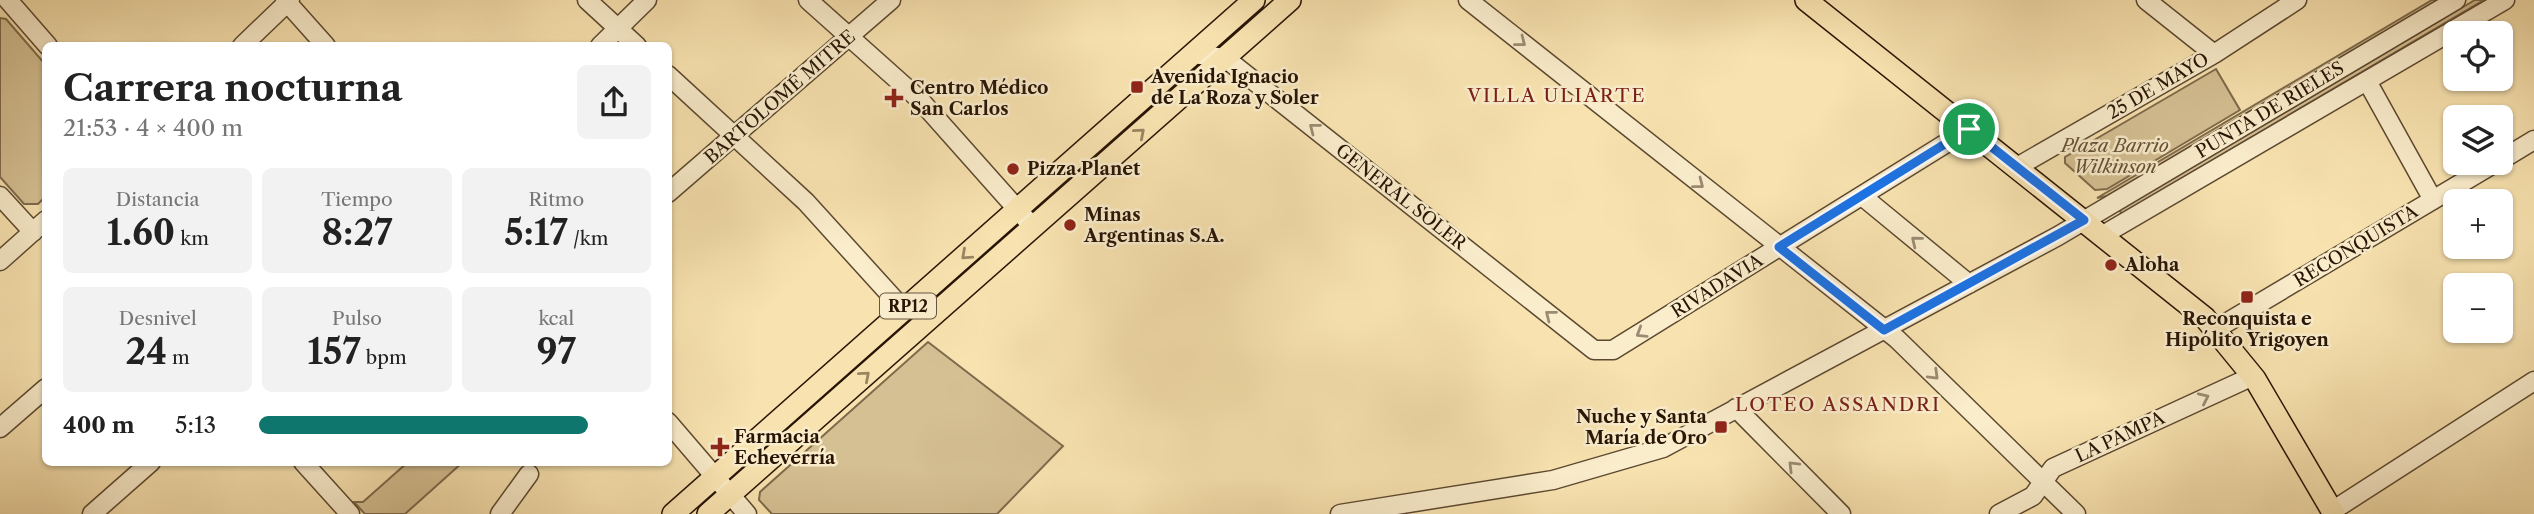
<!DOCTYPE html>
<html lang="es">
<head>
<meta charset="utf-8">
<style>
  :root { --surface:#fff; --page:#f2f2f2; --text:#222; --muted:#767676; --accent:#0f766e }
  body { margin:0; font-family:"Libre Caslon Text",serif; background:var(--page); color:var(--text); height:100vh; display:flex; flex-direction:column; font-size:26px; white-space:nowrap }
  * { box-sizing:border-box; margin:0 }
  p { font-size:23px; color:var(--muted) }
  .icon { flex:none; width:38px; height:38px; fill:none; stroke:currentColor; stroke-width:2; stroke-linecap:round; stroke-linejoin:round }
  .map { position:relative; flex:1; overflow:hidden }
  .panel { position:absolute; left:42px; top:42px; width:630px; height:424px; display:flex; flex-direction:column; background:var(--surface); border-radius:10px; box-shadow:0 2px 5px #0004 }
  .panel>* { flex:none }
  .buttons { position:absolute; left:2443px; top:21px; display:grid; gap:14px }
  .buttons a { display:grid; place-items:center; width:70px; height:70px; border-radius:10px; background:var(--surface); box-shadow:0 2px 5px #0004; font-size:35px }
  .pin { position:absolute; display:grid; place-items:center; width:60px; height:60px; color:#fff; margin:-30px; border:4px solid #fff; border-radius:50%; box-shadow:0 2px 7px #0007 }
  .round { display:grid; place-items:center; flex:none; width:74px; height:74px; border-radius:10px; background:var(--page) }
  .head { display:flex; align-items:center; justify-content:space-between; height:119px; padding:0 21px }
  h1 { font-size:38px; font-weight:800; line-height:52px }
  .metrics { display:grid; grid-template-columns:repeat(3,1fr); gap:10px; height:119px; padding:7px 21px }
  .metrics div { display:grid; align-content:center; border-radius:10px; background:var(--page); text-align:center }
  .metrics b { font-size:35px; font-weight:800 }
  .metrics small { font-size:19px; font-weight:400 }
  .metrics p { font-size:19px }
  ul { padding:0 21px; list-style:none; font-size:23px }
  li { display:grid; grid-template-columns:112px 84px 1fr; align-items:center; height:52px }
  li i { height:18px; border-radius:9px; background:var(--accent) }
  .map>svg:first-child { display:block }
  .green { fill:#d5c093; stroke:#7e6a4c; stroke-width:2 }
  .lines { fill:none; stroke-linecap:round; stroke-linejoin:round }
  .minor-casing { stroke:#5c4830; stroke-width:21 }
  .major-casing { stroke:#281405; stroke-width:24 }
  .minor { stroke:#faedcc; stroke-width:18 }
  .major { stroke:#f8e3b0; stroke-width:21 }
  .oneway { stroke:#9c8b72 }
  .oneway2 { stroke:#9a8663 }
  .route-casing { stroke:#fff; stroke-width:14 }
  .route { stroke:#1a73e8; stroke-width:9 }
  .poi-dot { fill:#8f2418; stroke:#faedcc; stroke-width:2.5 }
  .labels { text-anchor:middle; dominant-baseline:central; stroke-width:5; stroke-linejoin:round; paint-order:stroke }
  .shield { fill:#faedcc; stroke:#675541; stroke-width:2 }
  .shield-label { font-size:16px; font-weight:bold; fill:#281405 }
  .poi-label { font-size:18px; font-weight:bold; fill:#281405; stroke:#faedcc; text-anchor:start }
  .street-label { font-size:18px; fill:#281405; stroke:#faedcc }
  .park-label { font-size:18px; font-style:italic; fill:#655037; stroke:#faedcc }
  .neighbourhood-label { font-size:19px; letter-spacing:2px; fill:#7a1f14; stroke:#faedcc }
</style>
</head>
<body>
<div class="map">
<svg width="2534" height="514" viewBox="0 0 2534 514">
  <rect width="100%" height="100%" fill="#f8e3b0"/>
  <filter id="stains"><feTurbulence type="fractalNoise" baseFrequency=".00286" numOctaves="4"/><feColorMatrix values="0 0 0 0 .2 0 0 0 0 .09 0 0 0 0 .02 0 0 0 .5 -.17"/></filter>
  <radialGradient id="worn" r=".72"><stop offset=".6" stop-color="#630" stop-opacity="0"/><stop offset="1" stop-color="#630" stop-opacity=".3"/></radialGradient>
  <path class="green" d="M2432 0H2438L2107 196 2097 198Z
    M2475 0H2484L2121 214 2120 210Z
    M0 18 6 19 45 64V197L38 204H24L0 177Z
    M2216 69 2240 110 2107 189 2095 190 2065 163V157Z
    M928 342 1063 446 997 514H772L759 500 760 492Z
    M408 462H463L405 514H365L354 502H363Z"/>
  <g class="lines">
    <defs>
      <path id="minor" d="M8 0 48 46
        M285 0 326 46
        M587 0 637 46
        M808 0 920 100 1033 227
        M1468 0 1897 339 2076 514
        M2146 0 2214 54
        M242 46 290 0
        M600 46 647 0
        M1193 54 1225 58 1594 350H1613L1969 129
        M668 75 806 202 904 310
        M2367 81 2433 200
        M2501 160 2534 140
        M2017 167 2214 54 2297 0
        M668 193 891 0
        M0 196 33 232
        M1862 196 1969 284
        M2103 235 2505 0
        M0 261 46 220
        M2216 329 2495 163
        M1736 408 1841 514
        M668 422 747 514
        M0 428 46 388
        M303 462 350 514
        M2332 511 2534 381
        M92 514 151 462
        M500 514 529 474
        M1340 514 1553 480 1663 448 2058 236 2456 0
        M1999 514 2033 496 2053 468 2253 376"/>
      <path id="major" d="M1806 0 2205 318 2255 379 2334 514
        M673 514 1254 0
        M708 514 1290 0"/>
    </defs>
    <use href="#minor" class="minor-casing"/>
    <use href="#major" class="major-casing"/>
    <use href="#minor" class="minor"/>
    <use href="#major" class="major"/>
  </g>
  <defs><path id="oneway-chevron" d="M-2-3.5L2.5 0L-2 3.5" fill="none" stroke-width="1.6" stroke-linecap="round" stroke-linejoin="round" transform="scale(1.75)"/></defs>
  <g class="oneway">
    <use href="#oneway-chevron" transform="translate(1521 42) rotate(38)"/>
    <use href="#oneway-chevron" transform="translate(1314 128) rotate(-142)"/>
    <use href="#oneway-chevron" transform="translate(1699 184) rotate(38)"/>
    <use href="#oneway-chevron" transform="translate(1916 241) rotate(-141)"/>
    <use href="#oneway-chevron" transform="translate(1550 315) rotate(-142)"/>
    <use href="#oneway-chevron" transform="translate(1641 333) rotate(148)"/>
    <use href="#oneway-chevron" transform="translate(1934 375) rotate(44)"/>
    <use href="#oneway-chevron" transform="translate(2204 398) rotate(-25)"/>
    <use href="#oneway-chevron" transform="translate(1793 466) rotate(-135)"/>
  </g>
  <g class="oneway2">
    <use href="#oneway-chevron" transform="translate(1140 133) rotate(-41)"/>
    <use href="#oneway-chevron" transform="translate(966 255) rotate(138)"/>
    <use href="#oneway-chevron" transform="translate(865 376) rotate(-41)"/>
  </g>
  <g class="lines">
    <defs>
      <path id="route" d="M1969 129 2084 220 1884 330 1779 247Z"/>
    </defs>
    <use href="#route" class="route-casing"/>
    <use href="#route" class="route"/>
  </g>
  <g class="poi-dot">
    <rect x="1130" y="80" width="14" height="14" rx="3.5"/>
    <path d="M890.5 87.5h7v7h7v7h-7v7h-7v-7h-7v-7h7z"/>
    <circle cx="1013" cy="169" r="7"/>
    <circle cx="1070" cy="225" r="7"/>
    <circle cx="2111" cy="265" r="7"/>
    <rect x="2240" y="290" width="14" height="14" rx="3.5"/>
    <rect x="1714" y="420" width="14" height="14" rx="3.5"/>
    <path d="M716.5 436.5h7v7h7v7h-7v7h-7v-7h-7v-7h7z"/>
  </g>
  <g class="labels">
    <rect class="shield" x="880" y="293.5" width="56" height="25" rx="5"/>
    <g class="shield-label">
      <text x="908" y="306">RP12</text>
    </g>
    <g class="poi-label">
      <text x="1151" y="77">Avenida Ignacio<tspan x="1151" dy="21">de La Roza y Soler</tspan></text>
      <text x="910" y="88">Centro Médico<tspan x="910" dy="21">San Carlos</tspan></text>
      <text x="1027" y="169">Pizza Planet</text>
      <text x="1084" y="215">Minas<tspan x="1084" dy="21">Argentinas S.A.</tspan></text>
      <text x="2125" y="265">Aloha</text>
      <text x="2247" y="319" text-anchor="middle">Reconquista e<tspan x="2247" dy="21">Hipólito Yrigoyen</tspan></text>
      <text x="1707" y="417" text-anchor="end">Nuche y Santa<tspan x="1707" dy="21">María de Oro</tspan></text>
      <text x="734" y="437">Farmacia<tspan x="734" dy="21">Echeverría</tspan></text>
    </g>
    <g class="street-label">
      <text transform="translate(2158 86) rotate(-30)">25 DE MAYO</text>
      <text transform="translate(780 97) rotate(-41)">BARTOLOMÉ MITRE</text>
      <text transform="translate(2270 110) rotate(-31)">PUNTA DE RIELES</text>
      <text transform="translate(1401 197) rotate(38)">GENERAL SOLER</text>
      <text transform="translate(2356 246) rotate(-31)">RECONQUISTA</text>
      <text transform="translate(1717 286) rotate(-32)">RIVADAVIA</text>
      <text transform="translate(2120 437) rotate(-25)">LA PAMPA</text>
    </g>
    <g class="park-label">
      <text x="2115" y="146">Plaza Barrio<tspan x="2115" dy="21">Wilkinson</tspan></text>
    </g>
    <g class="neighbourhood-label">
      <text x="1557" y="95">VILLA ULIARTE</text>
      <text x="1838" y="404">LOTEO ASSANDRI</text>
    </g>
  </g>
  <rect width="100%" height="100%" filter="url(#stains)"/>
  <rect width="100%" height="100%" fill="url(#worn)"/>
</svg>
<div class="buttons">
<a><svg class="icon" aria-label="locate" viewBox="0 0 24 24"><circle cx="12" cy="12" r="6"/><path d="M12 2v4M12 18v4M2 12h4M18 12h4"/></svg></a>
<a><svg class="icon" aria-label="layers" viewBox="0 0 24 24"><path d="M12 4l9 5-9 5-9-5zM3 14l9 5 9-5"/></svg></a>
<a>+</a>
<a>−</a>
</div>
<div class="pin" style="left:1969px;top:129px;background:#1e9e55"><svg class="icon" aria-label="arrive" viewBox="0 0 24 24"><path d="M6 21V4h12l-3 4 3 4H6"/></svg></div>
<section class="panel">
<div class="head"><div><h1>Carrera nocturna</h1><p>21:53 · 4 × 400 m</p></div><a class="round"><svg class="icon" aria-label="share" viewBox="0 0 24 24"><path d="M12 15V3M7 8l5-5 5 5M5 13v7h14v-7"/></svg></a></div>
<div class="metrics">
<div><p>Distancia</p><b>1.60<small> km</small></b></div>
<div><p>Tiempo</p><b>8:27</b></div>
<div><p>Ritmo</p><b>5:17<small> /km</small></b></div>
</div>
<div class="metrics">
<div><p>Desnivel</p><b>24<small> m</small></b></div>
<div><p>Pulso</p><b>157<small> bpm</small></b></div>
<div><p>kcal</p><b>97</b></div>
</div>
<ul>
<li><b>400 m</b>5:13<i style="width:84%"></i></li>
</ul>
</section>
</div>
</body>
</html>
